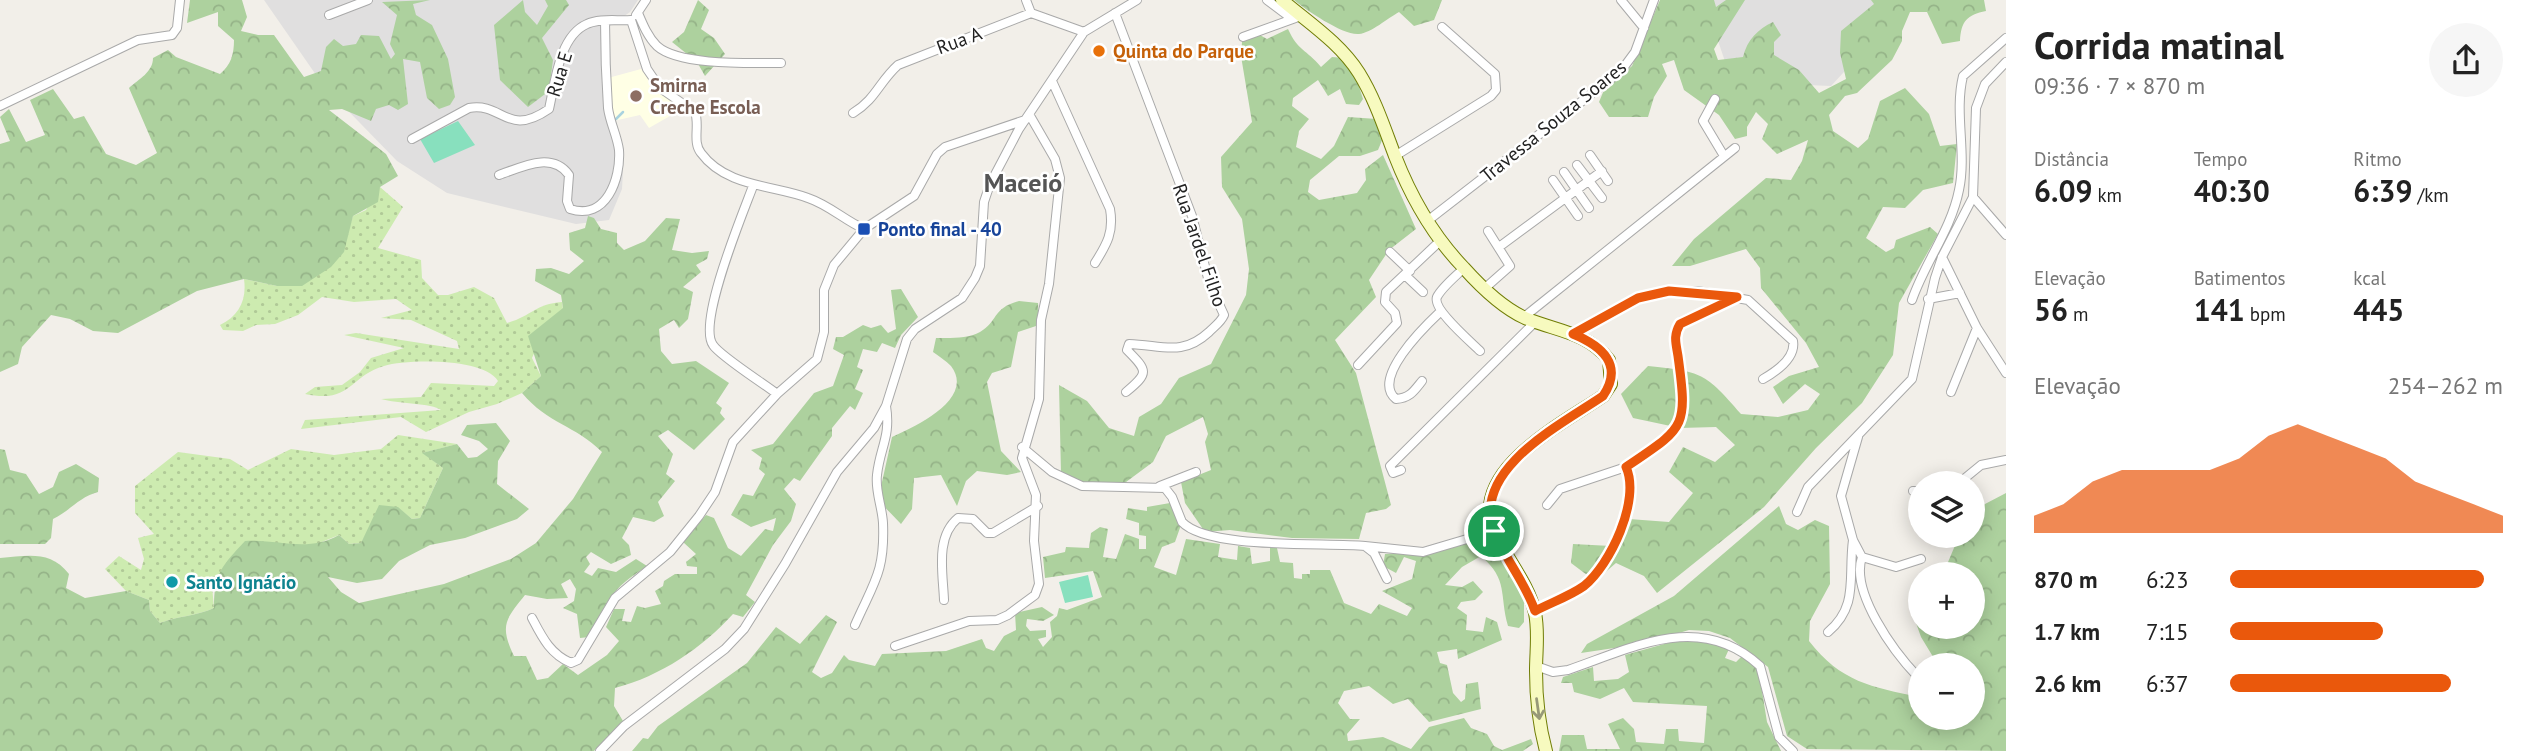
<!DOCTYPE html>
<html lang="pt">
<head>
<meta charset="utf-8">
<style>
  :root { --surface:#fff; --page:#f6f6f6; --text:#222; --muted:#767676; --accent:#ea580c }
  body { margin:0; font-family:"PT Sans",sans-serif; background:var(--page); color:var(--text); height:100vh; display:flex; flex-direction:column; font-size:26px; white-space:nowrap }
  * { box-sizing:border-box; margin:0 }
  p { font-size:23px; color:var(--muted) }
  .icon { flex:none; width:38px; height:38px; fill:none; stroke:currentColor; stroke-width:2; stroke-linecap:round; stroke-linejoin:round }
  .map { position:relative; flex:1; overflow:hidden }
  .details { display:flex; flex-direction:column; background:var(--surface); width:525px }
  .details>* { flex:none }
  .buttons { position:absolute; left:1908px; top:471px; display:grid; gap:14px }
  .buttons a { display:grid; place-items:center; width:77px; height:77px; border-radius:50%; background:var(--surface); box-shadow:0 4px 18px #0003; font-size:35px }
  .pin { position:absolute; display:grid; place-items:center; width:60px; height:60px; color:#fff; margin:-30px; border:4px solid #fff; border-radius:50%; box-shadow:0 2px 7px #0007 }
  .round { display:grid; place-items:center; flex:none; width:74px; height:74px; border-radius:37px; background:var(--page) }
  .headline { display:flex; align-items:center; justify-content:space-between; height:119px; padding:0 28px }
  h1 { font-size:38px; font-weight:800; line-height:52px }
  .figures { display:grid; grid-template-columns:repeat(3,1fr); gap:10px; height:119px; padding:7px 28px }
  .figures div { display:grid; align-content:center }
  .figures b { font-size:30px; font-weight:800 }
  .figures small { font-size:19px; font-weight:400 }
  .figures p { font-size:19px }
  .chart { height:196px; padding:14px 28px }
  .chart p { display:flex; justify-content:space-between }
  .chart svg { width:100%; height:126px; margin-top:7px; fill:var(--accent); opacity:.7 }
  ul { padding:0 28px; list-style:none; font-size:23px }
  li { display:grid; grid-template-columns:112px 84px 1fr; align-items:center; height:52px }
  li i { height:18px; border-radius:9px; background:var(--accent) }
  main { display:flex; flex:1; min-height:0 }
  .map>svg:first-child { display:block }
  .residential { fill:#e0dfdf }
  .education { fill:#ffffe5 }
  .grass { fill:url(#grass-dots) }
  .forest { fill:url(#forest-crowns) }
  .pitch { fill:#88e0be }
  .lines { fill:none; stroke-linecap:round; stroke-linejoin:round }
  .stream { stroke:#aad3df; stroke-width:2.5 }
  .minor-casing { stroke:#a9a9a9; stroke-width:10 }
  .secondary-casing { stroke:#707d05; stroke-width:14 }
  .minor { stroke:#fff; stroke-width:8 }
  .secondary { stroke:#f7fabf; stroke-width:12 }
  .oneway { stroke:#979978 }
  .route-casing { stroke:#fff; stroke-width:14 }
  .route { stroke:#ea580c; stroke-width:9 }
  .food-dot { fill:#e8710a; stroke:#fff; stroke-width:2.5 }
  .education-dot { fill:#8d6e63; stroke:#fff; stroke-width:2.5 }
  .transit-dot { fill:#1a4fb4; stroke:#fff; stroke-width:2.5 }
  .culture-dot { fill:#0f9aa8; stroke:#fff; stroke-width:2.5 }
  .labels { text-anchor:middle; dominant-baseline:central; stroke-width:5; stroke-linejoin:round; paint-order:stroke }
  .street-label { font-size:19px; fill:#222; stroke:#fff }
  .food-label { font-size:19px; font-weight:bold; fill:#c56008; stroke:#fff; text-anchor:start }
  .education-label { font-size:19px; font-weight:bold; fill:#785e54; stroke:#fff; text-anchor:start }
  .transit-label { font-size:19px; font-weight:bold; fill:#164399; stroke:#fff; text-anchor:start }
  .culture-label { font-size:19px; font-weight:bold; fill:#0d838f; stroke:#fff; text-anchor:start }
  .district-label { font-size:26px; font-weight:bold; fill:#555; stroke:#fff }
</style>
</head>
<body>
<main>
<div class="map">
<svg width="2006" height="751" viewBox="0 0 2006 751">
  <defs>
    <pattern id="grass-dots" width="8" height="8" patternUnits="userSpaceOnUse" patternTransform="scale(1.75)"><rect width="8" height="8" fill="#cdebb0"/><path d="M2 2h.1M6 6h.1" fill="none" stroke="#b0c997" stroke-width="1.8" stroke-linecap="round"/></pattern>
    <pattern id="forest-crowns" width="20" height="18" patternUnits="userSpaceOnUse" patternTransform="scale(1.75)"><rect width="20" height="18" fill="#add19e"/><path d="M2 6a3 3 0 1 1 6 0M12 15a3 3 0 1 1 6 0" fill="none" stroke="#95b388"/></pattern>
  </defs>
  <rect width="100%" height="100%" fill="#f2efe9"/>
  <path class="residential" d="M264 0H638L630 12 610 26 611 121 622 148 623 171 622 189 609 220 576 224 447 193 397 161 323 85Z
    M1677 0H1880V33L1831 86 1732 82 1714 29Z"/>
  <path class="education" d="M641 69 660 94 684 108 649 128 640 115 609 122 608 78Z"/>
  <path class="grass" d="M380 187 403 207 378 248 421 260 422 278 438 295H448L474 287 494 298 507 323C532 316 535 304 562 302L563 309 548 322 532 358 541 376 522 393 497 404 469 412 426 432 401 417 301 429 305 420 441 410C432 403 397 404 381 399L421 397 431 383 494 386 498 381C484 358 408 359 384 366 349 376 352 404 305 394L315 387 342 385 360 372 371 358 404 348 344 335 356 333 459 349 457 341 411 320 381 318 412 310 396 299 354 302 322 297 298 315 275 324 256 325 243 331 223 330 220 325C239 316 247 300 244 279L277 286 348 231 353 216 366 210Z
    M398 435 457 444 423 453 443 468 420 518 412 519 397 507 373 522 361 543 349 544 339 535 312 546 297 545 212 586 214 608C196 616 178 616 160 623L150 611 149 600 126 591 105 569 119 556 141 570 144 559 138 538 154 534 135 513V486L178 452 230 459 248 470 291 449 334 455 381 449Z"/>
  <path class="forest" d="M190 0H242L247 17 241 31 258 35H274L304 77 321 71 326 47 334 39 343 46 356 44 361 35 379 36 391 59 395 54 390 44 397 15 382 2 430 0 413 4 416 15 432 25 448 59 455 97 450 105 439 109 427 98 420 62 403 59 408 104 398 110 389 105 376 109 371 121 342 109 329 110 386 154 398 176 380 187 378 202 353 216 344 252 331 267 302 286H277L244 279 197 291 118 333 93 331 70 319 51 315 22 347 18 364 0 372V144L10 141 0 117 9 109 26 142 45 135 30 100 53 89 74 119 84 116 106 154 136 165 157 153 129 88C139 79 153 72 153 58L168 50 176 57 220 74C231 65 234 54 234 40L218 26V12L187 23Z
    M523 0 525 12 537 25 548 6 545 0H566L569 5 542 38 553 60 549 91 528 107 500 80 494 25Z
    M698 0 709 10 701 29 714 38 725 54 705 76 697 62 672 42 684 32Z
    M1294 0H1442L1434 20 1414 26 1399 12C1388 18 1371 33 1359 34 1344 36 1306 10 1294 0Z
    M1660 0H1714L1716 7 1726 0H1745L1714 49 1718 60 1743 57C1747 40 1758 29 1773 22L1781 35 1774 42V55L1799 70 1819 93 1846 79 1840 53 1841 31 1874 4 1871 0H1984L1986 11C1967 15 1961 21 1960 41L1942 44 1927 12H1910L1902 31V41L1892 60 1857 93 1845 96 1829 115 1833 131 1858 148 1868 139 1880 101 1905 88 1929 114 1940 146 1957 144 1953 183 1923 190 1905 208 1883 207 1866 238 1886 252 1894 248 1896 240 1930 227 1938 234 1899 303 1893 355 1862 403 1816 448 1764 507 1657 593 1644 576 1616 563 1595 581 1571 563 1573 544 1611 546 1629 519 1669 522 1693 493 1669 472 1683 447 1715 462 1735 445 1716 427 1680 428 1633 418 1621 394 1648 366C1702 372 1705 372 1741 414L1778 417 1808 410 1820 394 1805 384 1783 404 1773 387 1789 376 1819 367 1806 343 1761 288 1760 268 1746 249 1690 266H1672L1694 239 1766 178 1791 180 1802 161 1808 140 1777 154 1762 139 1768 124 1756 112 1747 127V136L1735 139 1719 115 1684 90 1674 60 1662 64 1667 76 1654 97 1648 117H1609L1599 102 1604 90 1632 66Z
    M1288 29C1298 51 1306 49 1321 67L1332 57 1344 58 1355 74 1363 99 1359 105 1346 104 1340 89 1328 96 1318 80 1293 98 1292 106 1309 119 1299 131 1296 147 1321 159 1334 146 1348 117 1377 119 1383 138 1378 150 1360 156H1339L1310 180 1308 192 1319 200 1357 193 1366 180 1365 169 1383 155 1416 229 1389 250 1369 280 1376 297 1335 340 1356 373 1391 505 1386 509 1366 513 1359 539 1292 538 1230 530 1205 532 1185 503 1181 482 1211 470 1205 442 1208 434 1203 417 1166 436 1153 462 1122 485 1086 486 1061 474 1059 385 1087 401 1109 428 1134 436 1139 417 1161 404 1179 378 1211 364 1246 295 1249 269 1242 219 1222 187 1221 157 1252 122 1241 56 1242 42 1258 34 1267 39Z
    M588 216 594 218 601 229 617 233V243L624 250 645 241 666 218 680 219 672 250 692 253 709 251 707 259 696 265 701 272 683 287 693 292 688 319 679 328 674 320 659 329 661 351 672 364 696 361 729 383 716 403 722 408 720 413 725 419 694 450 668 430 658 436 673 454 666 474 675 481 658 502 664 516 654 522 633 517 622 538 629 545 631 555 611 564 591 552 586 557 590 564 584 572 592 576 598 568 616 572 636 559 647 566C609 591 609 598 589 637L580 638 577 614 563 608 574 601 576 589 570 579 561 584 568 598 547 599 525 595C506 619 499 625 514 656H526L537 680 548 678 563 664 578 675 607 655 619 641 606 627 614 609H625L622 621 631 622 637 606 645 608 661 604 655 591 663 586 664 581 675 574H697V567L687 566 686 562 696 554 683 542 706 515 714 518 728 548 741 556 765 529 773 531 776 518 751 527 731 515 743 494 753 496 765 474 759 469 762 458 751 450 773 444 814 393 833 386 844 355 833 349 836 337H843L863 325 871 328 881 325 888 333 896 329 891 290 901 289 918 317 901 335 895 348 882 343 877 352 863 349 857 367 863 370 855 389 863 393 855 410 850 406 832 428V436L800 481 794 478 784 489 796 504 791 521 773 545 746 595 755 602 743 617 733 614C702 648 661 676 615 688L614 706 623 721 594 751H0V558C28 556 50 550 69 574L66 588 85 598 126 591 149 600 150 611 160 623C178 616 196 616 214 608 214 573 222 566 245 541 280 539 307 553 339 535L349 544 361 543 379 505 398 507 412 519 420 518 443 468 422 453 457 444 468 458 477 457 488 449 479 441 461 435 467 425 496 423 510 441 498 461 497 484 529 509 517 519 465 538 430 545 399 561 382 579 357 583 328 577 341 592 359 603 444 584 511 559 536 543 573 499 602 452C575 425 548 424 522 393L541 376 528 336 563 308 561 295 535 281 536 269 551 268 569 274 584 261 570 250 569 233 585 228Z
    M1019 301 1038 303 1039 325 1018 332 1011 367 992 373 987 382 1001 451 1021 472 1007 475 977 471 966 481 957 506 941 475 914 478 912 509 901 524 878 500 892 437C914 427 976 399 951 366 946 361 939 356 933 352L936 338C950 338 968 339 980 332 998 322 992 308 1019 301Z
    M0 449 5 450 10 470 26 474 39 494 53 487 59 472 76 464 99 478 98 492C79 497 70 511 53 519L51 538 45 544H0Z
    M2006 493V751L1807 749 1787 736 1768 667 1730 638 1709 631 1689 630 1641 644 1581 653 1587 644 1674 596 1779 506 1786 524 1798 530 1815 520 1829 526 1830 584 1810 621 1809 641C1841 682 1871 687 1920 697V718H1972V665H1938L1921 637 1911 609 1920 595V626H1972V574H1943L1959 536H1972V515L1985 504Z
    M1170 503 1181 525 1175 542 1162 547 1154 567 1176 575 1186 539 1220 544 1218 557 1237 560 1238 546 1250 548 1252 564 1270 561V548H1277L1280 562 1293 563 1294 578 1302 579V574H1310V570H1330L1344 603 1371 614 1379 604 1407 616 1412 608 1382 591 1412 579 1416 561 1404 557 1396 573 1383 566 1385 554C1420 553 1454 543 1490 542L1524 592V622L1519 628 1508 626C1499 595 1509 580 1481 556L1462 567 1445 585 1462 587 1473 581 1483 592 1475 600 1461 602 1457 608 1467 615 1466 630 1483 632 1486 617 1497 622 1502 640 1458 659 1457 649 1437 652 1440 663 1447 665 1453 693 1461 702 1465 699 1466 684 1478 682 1481 709 1429 722 1408 699 1393 704 1369 686 1344 691 1338 703 1350 719H1360L1347 734 1348 741 1383 737 1411 749 1429 727 1464 718 1471 728 1487 734 1494 746 1502 750 1531 739 1533 744 1523 751H632L643 738 648 739 658 726 747 663 776 627 800 644 826 615 837 622 812 672 821 678 832 673 844 655 849 660 875 666 882 654 946 651 982 639 986 648 994 651 1004 636 1016 630 1015 613 1042 607 1054 615 1043 621 1027 619 1026 626 1030 631 1046 630V637L1038 639 1043 647 1052 637 1050 622 1057 616 1059 608 1067 610 1102 597 1093 571 1045 578 1043 557 1065 552 1066 547 1089 548 1091 533 1100 527 1108 529 1103 557 1116 559 1125 534 1139 539V549H1146V536L1139 535V523L1126 519 1128 508 1147 511V507Z
    M1682 639 1721 643 1729 649 1725 658 1736 662 1742 656 1758 666 1767 722 1781 751H1559L1562 735H1584L1587 749H1620L1608 724 1623 718 1634 729 1636 742 1664 744 1666 729H1678L1679 741 1704 743 1707 706 1633 702 1624 688 1600 699 1574 692 1572 683H1561L1563 677 1593 667 1594 681 1618 679 1629 672 1625 655Z"/>
  <path class="pitch" d="M458 121 475 145 434 163 420 139Z
    M1088 575 1093 597 1065 603 1059 582Z"/>
  <g class="lines">
    <path class="stream" d="M616 119 623 112"/>
    <defs>
      <path id="minor" d="M1026 0 1031 13
        M1267 0 1291 18
        M1621 0 1644 28
        M638 13C643 25 648 37 657 46 679 66 751 63 781 63
        M1115 13 1192 216 1209 282 1224 315C1221 322 1215 326 1209 332 1182 357 1162 345 1129 344L1127 350C1148 371 1149 373 1126 392
        M329 15 368 0
        M636 15 646 0
        M631 20 647 69 660 88 695 112C700 125 692 142 701 153 726 187 773 185 808 198 829 205 844 220 864 229
        M1243 37 1301 16
        M1052 81 1110 209C1114 232 1107 244 1095 263
        M1715 99 1703 121 1724 156
        M0 106 138 40 172 35 177 28 180 0
        M853 113C876 99 879 82 898 65L1031 13 1084 32
        M412 139 469 108C503 102 507 138 549 109 555 83 559 36 587 24 599 18 617 21 631 20
        M1590 155 1608 181
        M1395 156 1491 96 1496 90 1495 74 1442 27
        M1577 165 1602 198
        M1564 172 1589 208
        M499 175C522 167 552 151 569 175L567 201 570 209C606 221 621 179 619 150 617 135 610 123 608 108 606 79 605 50 605 21
        M1553 180 1578 216
        M753 186C743 213 697 323 713 345 720 356 763 383 777 394
        M1973 197 2006 235
        M1426 222 1621 71 1635 52 1654 0
        M1499 247 1602 171
        M1390 252 1410 271
        M1942 257 1977 328 2006 373
        M1464 268C1456 276 1442 287 1437 297 1432 309 1471 342 1480 351
        M1406 276 1423 292
        M1484 289 1510 266 1488 231
        M1928 299 1960 293
        M1912 300C1925 262 1951 230 1959 190 1967 153 1954 113 1963 76L2006 38
        M1524 317 1735 148
        M1573 334 1638 298 1669 291H1697L1748 300 1793 341C1796 358 1777 371 1763 379
        M1358 365 1397 323 1395 313 1385 302 1386 292 1440 241
        M1422 381C1414 391 1410 398 1396 399 1371 379 1423 328 1440 312
        M1951 392 1977 328
        M1858 437 1841 496 1853 540 1862 557 1896 567 1921 559
        M1022 447 1052 472 1082 486 1165 488 1172 497 1182 522C1208 550 1326 542 1365 546L1374 553 1387 579
        M1401 470 1393 473 1390 466 1536 321
        M1959 483 1981 465 2006 460
        M1160 486 1196 472
        M1913 491H1920
        M1547 505 1560 489 1626 467 1675 431 1682 412 1676 331 1682 321 1737 297
        M1797 512 1808 487 1912 379 1935 278 1942 257 1973 197 1976 108 1985 84 2006 62
        M1365 546 1423 552 1494 531
        M1862 557C1850 592 1894 652 1918 677
        M944 600C943 573 935 537 958 518L973 519 987 533H993L1038 506
        M1535 611C1550 603 1570 596 1584 586 1611 565 1640 501 1626 467
        M532 618C542 637 550 654 571 663L578 660 615 598 670 552 699 516 715 492 733 442 777 394 817 359 824 332V290L834 265 864 229 914 196 937 154 945 147 1025 120
        M855 625C874 582 885 572 883 523 882 506 875 491 877 475 880 447 891 437 886 406
        M1828 632C1859 606 1848 577 1853 540
        M895 646 969 621 997 620 1008 615 1035 595 1039 584 1034 541 1036 495 1022 458 1039 399 1041 320 1049 284 1060 178 1055 159 1029 114
        M1536 666 1553 672 1568 670C1635 647 1700 611 1760 666L1779 737 1793 751
        M600 751 624 726 725 649 744 629 785 564 837 472 874 428 886 406 907 339 915 329 962 298 975 278 980 266 984 202 990 184 1019 129 1084 32 1137 0"/>
      <path id="secondary" d="M1282 0C1309 23 1340 43 1359 73 1375 99 1384 127 1395 156 1411 197 1433 236 1464 268 1481 287 1501 307 1525 318 1556 331 1587 332 1609 360L1611 384 1603 396C1562 424 1469 470 1494 531 1506 559 1528 582 1535 613 1539 632 1536 651 1536 671 1536 699 1539 725 1546 751"/>
    </defs>
    <use href="#minor" class="minor-casing"/>
    <use href="#secondary" class="secondary-casing"/>
    <use href="#minor" class="minor"/>
    <use href="#secondary" class="secondary"/>
  </g>
  <defs><path id="oneway-shaft" d="M-6 0H5M1.5-3L5.5 0L1.5 3" fill="none" stroke-width="1.6" stroke-linecap="round" stroke-linejoin="round" transform="scale(1.75)"/></defs>
  <use class="oneway" href="#oneway-shaft" transform="translate(1538 709) rotate(82)"/>
  <g class="lines">
    <defs>
      <path id="route" d="M1669 291 1737 297 1680 324C1673 336 1676 343 1678 356 1688 429 1685 427 1626 467 1641 500 1610 565 1584 586 1570 596 1550 603 1535 611 1525 581 1503 557 1493 528 1474 468 1562 424 1603 396 1624 365 1602 346 1573 334L1638 298Z"/>
    </defs>
    <use href="#route" class="route-casing"/>
    <use href="#route" class="route"/>
  </g>
  <circle class="food-dot" cx="1099" cy="51" r="7"/>
  <circle class="education-dot" cx="636" cy="96" r="7"/>
  <rect class="transit-dot" x="857" y="222" width="14" height="14" rx="3.5"/>
  <circle class="culture-dot" cx="172" cy="582" r="7"/>
  <g class="labels">
    <g class="street-label">
      <text transform="translate(959 40) rotate(-20)">Rua A</text>
      <text transform="translate(559 74) rotate(-73)">Rua E</text>
      <text transform="translate(1553 121) rotate(-39)">Travessa Souza Soares</text>
      <text transform="translate(1200 245) rotate(71)">Rua Jardel Filho</text>
    </g>
    <g class="food-label">
      <text x="1113" y="51">Quinta do Parque</text>
    </g>
    <g class="education-label">
      <text x="650" y="85">Smirna<tspan x="650" dy="22">Creche Escola</tspan></text>
    </g>
    <g class="transit-label">
      <text x="878" y="229">Ponto final - 40</text>
    </g>
    <g class="culture-label">
      <text x="186" y="582">Santo Ignácio</text>
    </g>
    <g class="district-label">
      <text x="1023" y="182">Maceió</text>
    </g>
  </g>
</svg>
<div class="buttons">
<a><svg class="icon" aria-label="layers" viewBox="0 0 24 24"><path d="M12 4l9 5-9 5-9-5zM3 14l9 5 9-5"/></svg></a>
<a>+</a>
<a>−</a>
</div>
<div class="pin" style="left:1494px;top:531px;background:#1e9e55"><svg class="icon" aria-label="arrive" viewBox="0 0 24 24"><path d="M6 21V4h12l-3 4 3 4H6"/></svg></div>
</div>
<section class="details">
<div class="headline"><div><h1>Corrida matinal</h1><p>09:36 · 7 × 870 m</p></div><a class="round"><svg class="icon" aria-label="share" viewBox="0 0 24 24"><path d="M12 15V3M7 8l5-5 5 5M5 13v7h14v-7"/></svg></a></div>
<div class="figures">
<div><p>Distância</p><b>6.09<small> km</small></b></div>
<div><p>Tempo</p><b>40:30</b></div>
<div><p>Ritmo</p><b>6:39<small> /km</small></b></div>
</div>
<div class="figures">
<div><p>Elevação</p><b>56<small> m</small></b></div>
<div><p>Batimentos</p><b>141<small> bpm</small></b></div>
<div><p>kcal</p><b>445</b></div>
</div>
<div class="chart"><p><span>Elevação</span>254–262 m</p>
<svg viewBox="0 0 160 44" preserveAspectRatio="none"><path d="M0 44V38L10 34L20 26L30 22L40 22L50 22L60 22L70 18L80 10L90 6L100 10L110 14L120 18L130 26L140 30L150 34L160 38V44z"/></svg>
</div>
<ul>
<li><b>870 m</b>6:23<i style="width:93%"></i></li>
<li><b>1.7 km</b>7:15<i style="width:56%"></i></li>
<li><b>2.6 km</b>6:37<i style="width:81%"></i></li>
</ul>
</section>
</main>
</body>
</html>
